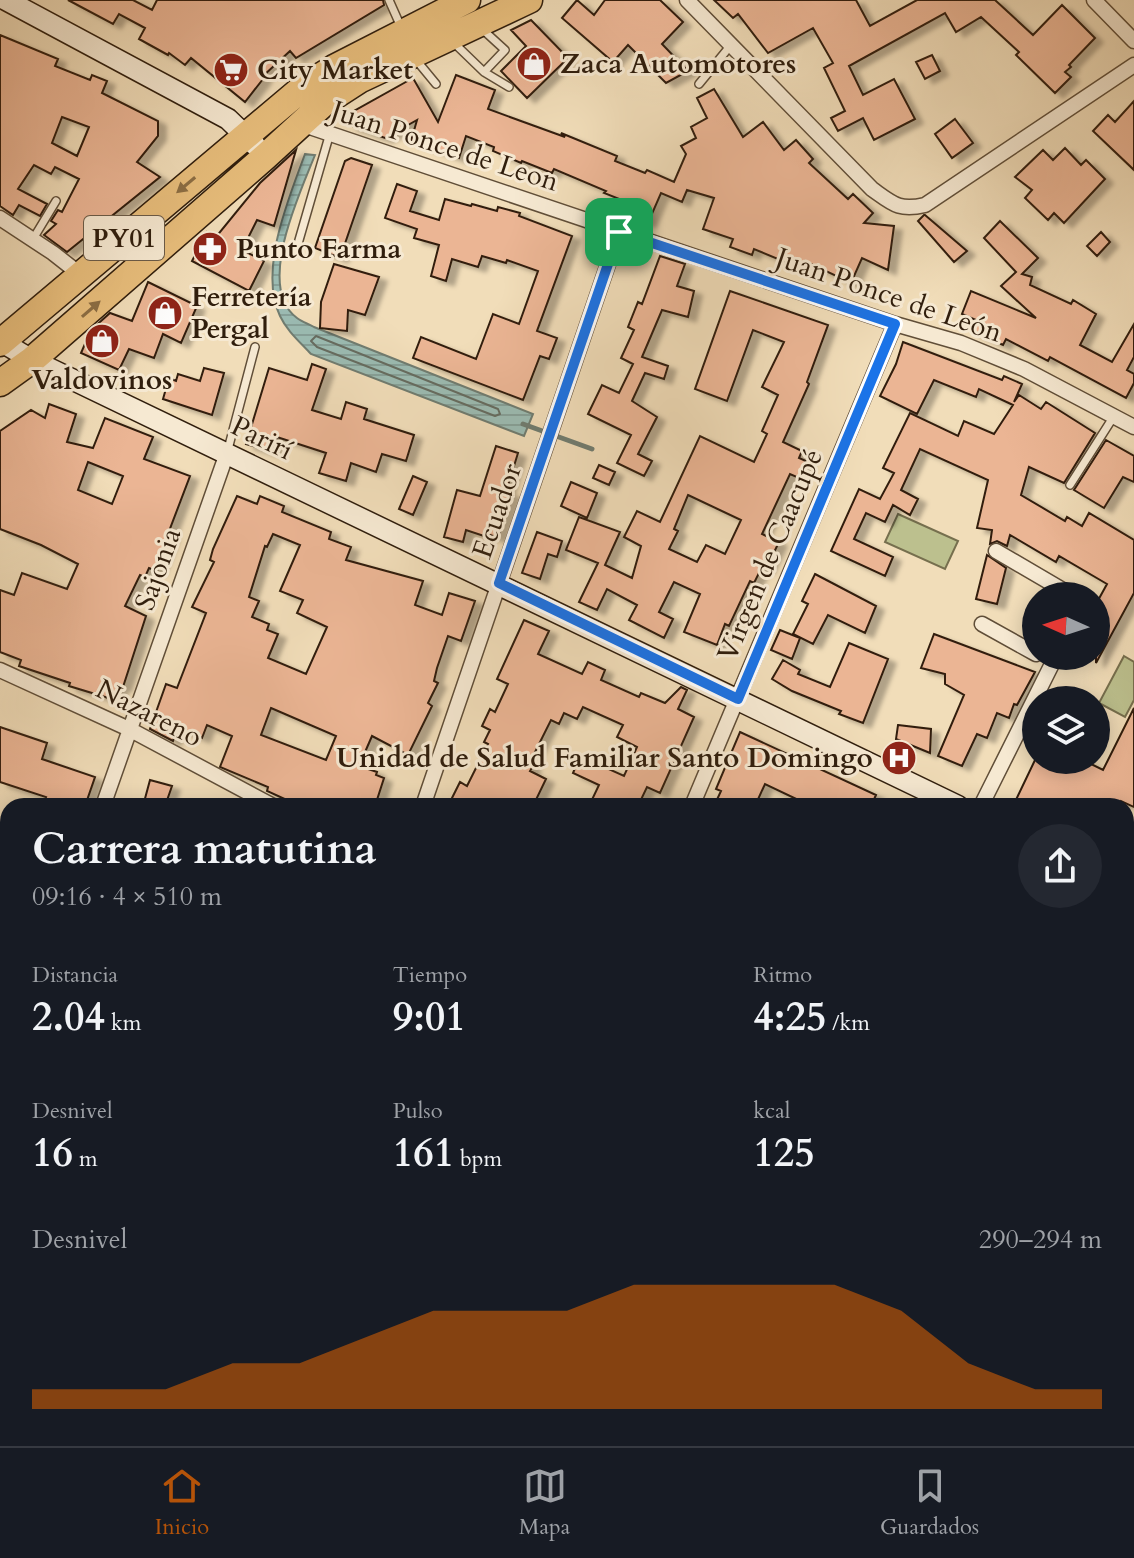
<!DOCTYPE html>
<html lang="es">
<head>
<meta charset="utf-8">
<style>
  :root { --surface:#171b24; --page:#242831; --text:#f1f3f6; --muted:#9ea1a6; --line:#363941; --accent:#b45309 }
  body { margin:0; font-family:Cardo,serif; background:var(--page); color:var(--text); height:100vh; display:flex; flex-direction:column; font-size:30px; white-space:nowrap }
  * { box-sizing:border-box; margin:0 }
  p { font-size:26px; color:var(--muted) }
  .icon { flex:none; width:44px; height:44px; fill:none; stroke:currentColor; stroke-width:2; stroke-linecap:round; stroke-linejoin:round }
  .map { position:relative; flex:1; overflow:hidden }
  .details { position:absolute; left:0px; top:798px; width:1134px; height:648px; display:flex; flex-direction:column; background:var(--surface); border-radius:24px 24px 0 0; box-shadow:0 4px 20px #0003 }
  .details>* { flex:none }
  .needle { width:52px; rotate:273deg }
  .tools { position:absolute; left:1022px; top:582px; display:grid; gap:16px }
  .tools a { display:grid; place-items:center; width:88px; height:88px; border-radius:50%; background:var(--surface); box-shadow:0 4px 20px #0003; font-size:40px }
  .pin { position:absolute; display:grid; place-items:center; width:68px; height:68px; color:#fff; margin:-34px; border-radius:16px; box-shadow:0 4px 12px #0006 }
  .round { display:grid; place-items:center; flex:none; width:84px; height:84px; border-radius:42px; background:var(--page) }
  .overview { display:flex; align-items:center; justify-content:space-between; height:136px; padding:0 32px }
  h1 { font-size:44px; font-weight:800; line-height:60px }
  .stats { display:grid; grid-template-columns:repeat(3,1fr); gap:12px; height:136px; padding:8px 32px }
  .stats div { display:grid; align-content:center }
  .stats b { font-size:40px; font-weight:800 }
  .stats small { font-size:22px; font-weight:400 }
  .stats p { font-size:22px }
  .chart { height:224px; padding:16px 32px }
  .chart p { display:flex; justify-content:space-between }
  .chart svg { width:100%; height:144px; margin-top:8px; fill:var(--accent); opacity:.7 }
  .dock { display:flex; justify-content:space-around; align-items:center; height:112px; border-top:2px solid var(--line); background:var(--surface); font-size:22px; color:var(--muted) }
  .dock a { display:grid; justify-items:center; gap:4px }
  .dock .active { color:var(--accent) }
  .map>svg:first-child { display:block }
  .pitch { fill:#bcc08e; stroke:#766f4e; stroke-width:2 }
  .water { fill:url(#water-rules); stroke:#707c70; stroke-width:2 }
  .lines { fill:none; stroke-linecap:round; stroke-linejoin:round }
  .shore { stroke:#666c60; stroke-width:2 }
  .stream { stroke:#707c70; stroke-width:5 }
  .building { fill:#ebb594; stroke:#301e0d; stroke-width:2; fill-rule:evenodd; filter:url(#shadow) }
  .lane-casing { stroke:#604e38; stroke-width:10 }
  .street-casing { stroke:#604e38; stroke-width:17 }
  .secondary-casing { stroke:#301e0d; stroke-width:23 }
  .highway-casing { stroke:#301e0d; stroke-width:29 }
  .lane { stroke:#f6e9d2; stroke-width:7 }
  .street { stroke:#f6e9d2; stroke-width:14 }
  .secondary { stroke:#f6e9d2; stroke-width:20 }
  .highway { stroke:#e8be7c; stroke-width:26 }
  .oneway { fill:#8c6e44 }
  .route-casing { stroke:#fff; stroke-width:16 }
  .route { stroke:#1a73e8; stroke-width:10 }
  .labels { text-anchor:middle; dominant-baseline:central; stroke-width:6; stroke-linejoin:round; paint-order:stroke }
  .shield { fill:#f6e9d2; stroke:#6b5b48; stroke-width:2 }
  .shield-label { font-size:26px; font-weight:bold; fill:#301e0d }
  .poi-label { font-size:28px; font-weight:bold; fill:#301e0d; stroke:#f6e9d2; text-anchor:start }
  .street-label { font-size:28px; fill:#301e0d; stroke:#f6e9d2 }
</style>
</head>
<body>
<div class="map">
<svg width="1134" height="1446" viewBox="0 0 1134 1446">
  <defs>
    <pattern id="water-rules" width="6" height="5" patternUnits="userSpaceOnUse" patternTransform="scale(2)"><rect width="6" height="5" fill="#9bbbb2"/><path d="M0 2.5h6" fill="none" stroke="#86a098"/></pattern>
    <filter id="shadow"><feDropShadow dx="8" dy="4.5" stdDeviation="2" flood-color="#0004"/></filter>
  </defs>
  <rect width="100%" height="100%" fill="#f1ddb9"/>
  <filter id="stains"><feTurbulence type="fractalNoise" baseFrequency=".0025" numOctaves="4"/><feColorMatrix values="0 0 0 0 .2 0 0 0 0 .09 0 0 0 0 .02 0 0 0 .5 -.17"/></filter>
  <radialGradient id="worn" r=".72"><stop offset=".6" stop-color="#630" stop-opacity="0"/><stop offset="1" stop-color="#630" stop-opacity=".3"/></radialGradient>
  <path class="pitch" d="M898 514 958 541 945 569 885 542Z
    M1124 656 1134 662V700L1125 717 1099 703Z"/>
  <path class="water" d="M305 154 315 155C300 193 255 287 297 318 302 322 309 324 314 327L533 414 524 436 311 354C300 342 287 331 280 316 258 270 289 198 305 154Z"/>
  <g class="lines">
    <path class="shore" d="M316 336 498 409 500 414 495 416 317 347 311 341Z"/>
    <path class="stream" d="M523 424 592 449"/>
  </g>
  <path class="building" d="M68 0H133L152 10 157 0H383L384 5 296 58 290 51 262 77 263 79 245 102 191 58 185 65 169 53 168 55 139 39 145 28 119 14 113 24Z
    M577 0 594 15 605 0H660L683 22 662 44 688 71 666 83 628 45 613 62 562 18Z
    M714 0H856L870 26 917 0H995L1033 35 1062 5 1095 38 1069 65 1071 67 1065 72 1071 77 1055 93 1016 55 1019 52 981 17 956 32 945 13 849 66 863 95 894 79 915 119 874 140 863 118 838 131 831 118 845 111 824 68 833 63 813 28 768 53 738 14 733 18Z
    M531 20 568 58 527 98 501 71 526 46 511 30Z
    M0 35 58 59 55 66 90 80 92 75 107 81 102 93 158 121V136L137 162 160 177 67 252 44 235 56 224 51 221 58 210 62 212 79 179 55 167 51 174 34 165 18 189 47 204 40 216 19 205 13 215 0 206ZM62 117 89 127 77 156 52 143Z
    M932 55 940 71 925 79 916 62Z
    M456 75 495 90 488 109 565 137 561 133 617 156 615 161 645 173 647 170 674 182 686 154 681 146 696 138 691 127 707 118 697 98 714 89 743 137 763 122 784 150 796 140 813 159 809 163 848 199 853 194 873 213 864 223 894 226 888 270 862 258 851 283 805 261 802 269 754 249 752 255 730 247 733 239 703 229 714 198 687 190 682 202 661 193 648 223 623 212 627 202 604 193 606 191 554 169 552 173 522 161 521 163 493 151 494 147 466 136 459 158 411 141 417 120 385 138 349 125 354 111 413 78 438 122Z
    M1134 101V170L1093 131 1108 115 1115 122Z
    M955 119 973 143 952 158 935 134Z
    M1065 148 1081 165 1086 160 1105 179 1064 223 1054 213 1048 220 1025 198 1032 190 1015 177 1043 150 1053 160Z
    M296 150 274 226 257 220 242 250 264 261 249 291 192 261 207 232 216 237 260 183Z
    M351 158 372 165 340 258 315 248 345 161Z
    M397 184 417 191 410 211 439 220 445 199 471 206 472 204 497 211 498 207 520 213 519 216 572 236 537 331 557 338 549 359 540 356 523 400 413 358 421 337 476 359 493 314 519 324 538 271 507 260 506 263 482 256 478 267 452 259 446 281 431 276 439 245 414 238 417 229 385 218Z
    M924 215H925L967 251 954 262 918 221Z
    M1000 221 1038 258 1022 274 1032 277 1030 285 1071 304 1073 300 1096 314 1080 345 1112 362 1134 324V357L1127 370 1134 374V383L1126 398 1050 357 1048 361 1006 339 1003 345 971 331 976 320 962 314 971 291 1036 318 1001 286 1016 272 984 238Z
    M1101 232 1110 242 1097 256 1087 246Z
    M660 256 685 264 677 286 694 291 688 317 662 310 642 357 668 366 664 379 645 373 632 401 657 417 638 454 652 461 644 476 617 463 631 435 588 414 602 385 619 393 633 364 621 358 634 330 628 327 638 302 642 304Z
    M334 264 379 277 365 315 348 310 347 331 320 328 321 302Z
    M148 282 197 306 181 343 163 334 154 358 129 349 119 370 81 353 91 330 110 313 132 321Z
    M730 291 828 325 807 382 809 384 783 442 802 451 799 458 806 461 799 478 790 474 762 534 779 542 766 569 762 567 754 583 750 581 729 626 725 624 717 645 684 632 700 594 674 582 659 612 673 619 664 638 629 620 637 605 607 589 597 610 579 602 598 563 566 550 579 517 620 532 605 565 632 578 641 546 624 537 637 511 660 522 700 436 754 462 767 434 762 431 778 395 762 387 784 342 753 330 727 401 695 389ZM688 495 741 520 725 554 706 545 697 562 669 549 678 531 674 529Z
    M903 342 1002 380 1004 376 1022 384 1014 402 1019 395 1041 409 1046 402 1095 433 1064 483 1029 467 1021 495 1065 521 1067 517 1082 526 1089 513 1134 540V593L1096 663V604L1107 584 1059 556 1056 562 1010 535 1007 546 997 541 990 544 992 530 977 528 988 480 920 449 901 490 918 499 910 515 893 505 885 522 866 513 854 539 893 557 885 576 831 551 859 489 880 499 894 473 883 468 910 413 958 436 964 421 994 434 1013 405 979 389 976 397 934 380 917 414 880 396 896 364Z
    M312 364 326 369 312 410 341 419 346 402 367 409 364 419 414 435 406 461 382 454 376 472 351 463 346 481 319 473 326 453 277 437 272 452 246 444 269 368 307 380Z
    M204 368 224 373 212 415 163 399 169 378 176 381 178 374 200 381Z
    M49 404 76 414 67 442 93 448 105 418 153 437 144 459 190 476 168 534 171 535 157 571 149 568 145 577 140 575 125 606 146 616 123 687 120 686 115 700 69 686 70 683 19 666 21 660 0 652V590L14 595 22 573 67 589 78 564 41 545 0 529V431L31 410 45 418ZM88 462 123 476 112 504 78 490Z
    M1106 440 1134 456V482L1123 477 1104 508 1074 490Z
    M496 446 518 453 506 492 513 494 498 538 488 534 487 537 466 530 463 542 444 537 457 490 480 496Z
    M599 465 615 472 609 485 593 478Z
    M413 476 427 482 413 515 399 509Z
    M571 482 597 493 587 518 561 506Z
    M237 496 257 504 260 496 284 506 282 512 331 532 329 539 351 547 346 560 423 581 415 605 442 615 449 593 475 601 461 641 448 636 437 668 434 681 438 683 428 703 432 706 408 755 372 736 359 766 377 772 376 775 384 778 375 806H300L267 791 268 787 220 767 232 736 207 725 202 738 177 728 173 741 150 729 166 684 177 688 206 613 192 607 214 562 210 560 213 549ZM273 534 300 545 280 591 303 600 297 613 327 627 306 674 268 658 278 634 267 630 269 624 252 617 259 601 249 597 265 546 267 547ZM271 708 336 736 326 760 261 735Z
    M537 532 562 541 557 557 548 554 540 579 522 573Z
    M987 555 1006 568 997 604 976 599Z
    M815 574 876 606 865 633 828 615 813 644 793 634 808 604 802 601Z
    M524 620 549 631 538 654 582 674 588 662 605 670 601 680 639 697 641 693 665 703 681 687 687 690 678 709 694 717 660 793 647 787 638 806H589L599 785 573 773 580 756 624 776 637 747 617 737 623 725 583 707 577 719 564 713 559 724 551 720 529 764 533 766 530 771 546 779 533 806H448L460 782 467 786 488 744 484 742 490 730 482 726 490 709 495 712 508 684 497 679Z
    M780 630 800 638 792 659 771 650Z
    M934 634 1035 672 1017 705 1014 704 1009 718 997 713 987 738 977 734 962 766 938 756 964 695 945 684V674L921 668Z
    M849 643 888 659 863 723 839 714 841 711 792 691 772 679 783 660 800 670 798 674 830 687Z
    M1134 708V807L1121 801 1119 806H1013L1035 760H1083L1103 770Z
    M898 725 931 729 930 753 896 739Z
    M0 727 47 743 42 759 95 777 85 806H42L46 797 0 782Z
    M740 732 876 795 871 806H811L765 784 755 806H714L721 791 716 789Z
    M150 780 172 786 165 806H143Z"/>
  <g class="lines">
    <defs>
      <path id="lane" d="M389 0 401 27
        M482 29 505 50 484 72
        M453 42 484 72 509 87
        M417 61 436 84
        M699 84 731 45
        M33 239 56 201
        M295 254 330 133
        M227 453 255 347
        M1070 485 1114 416"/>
      <path id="street" d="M687 0 872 189C893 204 899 211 925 205L1134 65
        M1094 0 1134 41
        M298 123 895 324 961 343 1024 369 1134 427
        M0 218 53 253 81 275
        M996 551 1073 596
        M982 624 1036 654
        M0 670 129 729 273 806
        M103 806 227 453
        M423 806 619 232
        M692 806 895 324
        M981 806 1056 656
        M0 1017 8 1021
        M1126 1112 1134 1134
        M0 1259 8 1248
        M825 1438 830 1446
        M1026 1438 1029 1446
        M206 1446 209 1438"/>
      <path id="secondary" d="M6 0 228 119 255 145
        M2 342 32 360 958 806
        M1126 888 1134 892
        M658 1446 662 1438"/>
      <path id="highway" d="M0 343 305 86 334 68 467 0
        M0 383 32 360 266 156 325 102 359 80 529 0"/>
    </defs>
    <use href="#lane" class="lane-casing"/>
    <use href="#street" class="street-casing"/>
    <use href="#secondary" class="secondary-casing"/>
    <use href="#highway" class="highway-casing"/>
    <use href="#lane" class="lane"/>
    <use href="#street" class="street"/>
    <use href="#secondary" class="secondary"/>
    <use href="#highway" class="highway"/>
  </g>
  <defs><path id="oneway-solid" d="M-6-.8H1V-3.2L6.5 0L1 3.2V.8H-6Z" transform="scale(2)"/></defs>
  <g class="oneway">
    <use href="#oneway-solid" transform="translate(186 185) rotate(140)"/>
    <use href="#oneway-solid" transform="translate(91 309) rotate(-41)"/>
  </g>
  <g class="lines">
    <defs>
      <path id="route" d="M619 232 895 324 738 699 499 583Z"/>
    </defs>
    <use href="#route" class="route-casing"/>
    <use href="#route" class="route"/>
  </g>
  <defs>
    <symbol id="shop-disc" viewBox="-11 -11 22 22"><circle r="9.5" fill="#8f2418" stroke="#f6e9d2"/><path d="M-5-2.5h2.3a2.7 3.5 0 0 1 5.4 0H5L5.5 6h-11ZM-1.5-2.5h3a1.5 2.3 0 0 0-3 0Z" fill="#fff"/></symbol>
    <symbol id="supermarket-disc" viewBox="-11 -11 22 22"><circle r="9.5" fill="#8f2418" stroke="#f6e9d2"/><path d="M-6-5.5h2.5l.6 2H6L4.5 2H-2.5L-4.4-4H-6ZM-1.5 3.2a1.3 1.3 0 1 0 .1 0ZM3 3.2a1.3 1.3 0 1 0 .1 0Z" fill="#fff"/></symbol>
    <symbol id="pharmacy-disc" viewBox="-11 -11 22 22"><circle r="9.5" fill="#8f2418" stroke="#f6e9d2"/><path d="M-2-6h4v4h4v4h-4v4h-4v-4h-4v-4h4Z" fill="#fff"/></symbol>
    <symbol id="hospital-disc" viewBox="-11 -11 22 22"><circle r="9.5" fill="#8f2418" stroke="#f6e9d2"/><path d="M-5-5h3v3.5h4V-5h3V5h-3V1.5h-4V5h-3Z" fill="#fff"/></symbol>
  </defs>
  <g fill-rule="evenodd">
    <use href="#shop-disc" x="514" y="44" width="40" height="40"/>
    <use href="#supermarket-disc" x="211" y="50" width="40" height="40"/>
    <use href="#pharmacy-disc" x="190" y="229" width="40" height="40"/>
    <use href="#shop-disc" x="145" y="293" width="40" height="40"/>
    <use href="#shop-disc" x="82" y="321" width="40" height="40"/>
    <use href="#hospital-disc" x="879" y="738" width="40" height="40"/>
  </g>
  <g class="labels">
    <rect class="shield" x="84" y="216" width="80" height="44" rx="6"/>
    <g class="shield-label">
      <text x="124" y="238">PY01</text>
    </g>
    <g class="poi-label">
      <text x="560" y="64">Zaca Automotores</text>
      <text x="257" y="70">City Market</text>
      <text x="236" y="249">Punto Farma</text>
      <text x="191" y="297">Ferretería<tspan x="191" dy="32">Pergal</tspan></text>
      <text x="102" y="380" text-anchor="middle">Valdovinos</text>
      <text x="873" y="758" text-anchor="end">Unidad de Salud Familiar Santo Domingo</text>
    </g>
    <g class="street-label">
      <text transform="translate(445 146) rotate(18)">Juan Ponce de Leon</text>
      <text transform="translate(889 295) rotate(19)">Juan Ponce de León</text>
      <text transform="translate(262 438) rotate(26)">Parirí</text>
      <text transform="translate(497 511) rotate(-71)">Ecuador</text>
      <text transform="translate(770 555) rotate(-67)">Virgen de Caacupé</text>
      <text transform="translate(158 569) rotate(-70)">Sajonia</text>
      <text transform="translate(149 713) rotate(27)">Nazareno</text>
    </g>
  </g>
  <rect width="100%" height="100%" filter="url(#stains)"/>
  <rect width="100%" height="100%" fill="url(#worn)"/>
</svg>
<div class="tools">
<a><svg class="needle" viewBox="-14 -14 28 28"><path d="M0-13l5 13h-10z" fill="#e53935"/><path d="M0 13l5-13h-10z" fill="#9ea1a6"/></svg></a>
<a><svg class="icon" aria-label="layers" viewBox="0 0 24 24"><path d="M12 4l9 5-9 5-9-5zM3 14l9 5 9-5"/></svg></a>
</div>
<div class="pin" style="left:619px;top:232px;background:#1e9e55"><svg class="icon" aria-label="arrive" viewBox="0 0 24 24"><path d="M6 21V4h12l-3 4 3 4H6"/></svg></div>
<section class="details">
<div class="overview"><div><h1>Carrera matutina</h1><p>09:16 · 4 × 510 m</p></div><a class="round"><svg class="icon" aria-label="share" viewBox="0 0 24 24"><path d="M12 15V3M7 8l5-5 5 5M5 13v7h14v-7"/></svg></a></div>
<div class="stats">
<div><p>Distancia</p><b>2.04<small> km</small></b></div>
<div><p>Tiempo</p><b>9:01</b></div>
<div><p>Ritmo</p><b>4:25<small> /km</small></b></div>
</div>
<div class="stats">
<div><p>Desnivel</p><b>16<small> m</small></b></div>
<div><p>Pulso</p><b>161<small> bpm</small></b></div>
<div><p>kcal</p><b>125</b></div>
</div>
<div class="chart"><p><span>Desnivel</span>290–294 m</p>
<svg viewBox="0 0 160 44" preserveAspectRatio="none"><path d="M0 44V38L10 38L20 38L30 30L40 30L50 22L60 14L70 14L80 14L90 6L100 6L110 6L120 6L130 14L140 30L150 38L160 38V44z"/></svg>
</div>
</section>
</div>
<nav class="dock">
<a class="active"><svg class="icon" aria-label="home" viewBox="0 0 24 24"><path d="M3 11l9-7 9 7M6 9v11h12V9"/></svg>Inicio</a>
<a><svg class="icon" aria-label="map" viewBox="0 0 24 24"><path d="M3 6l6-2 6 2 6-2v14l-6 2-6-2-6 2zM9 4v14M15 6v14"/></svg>Mapa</a>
<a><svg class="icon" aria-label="saved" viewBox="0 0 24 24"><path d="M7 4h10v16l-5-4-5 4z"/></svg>Guardados</a>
</nav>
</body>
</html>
